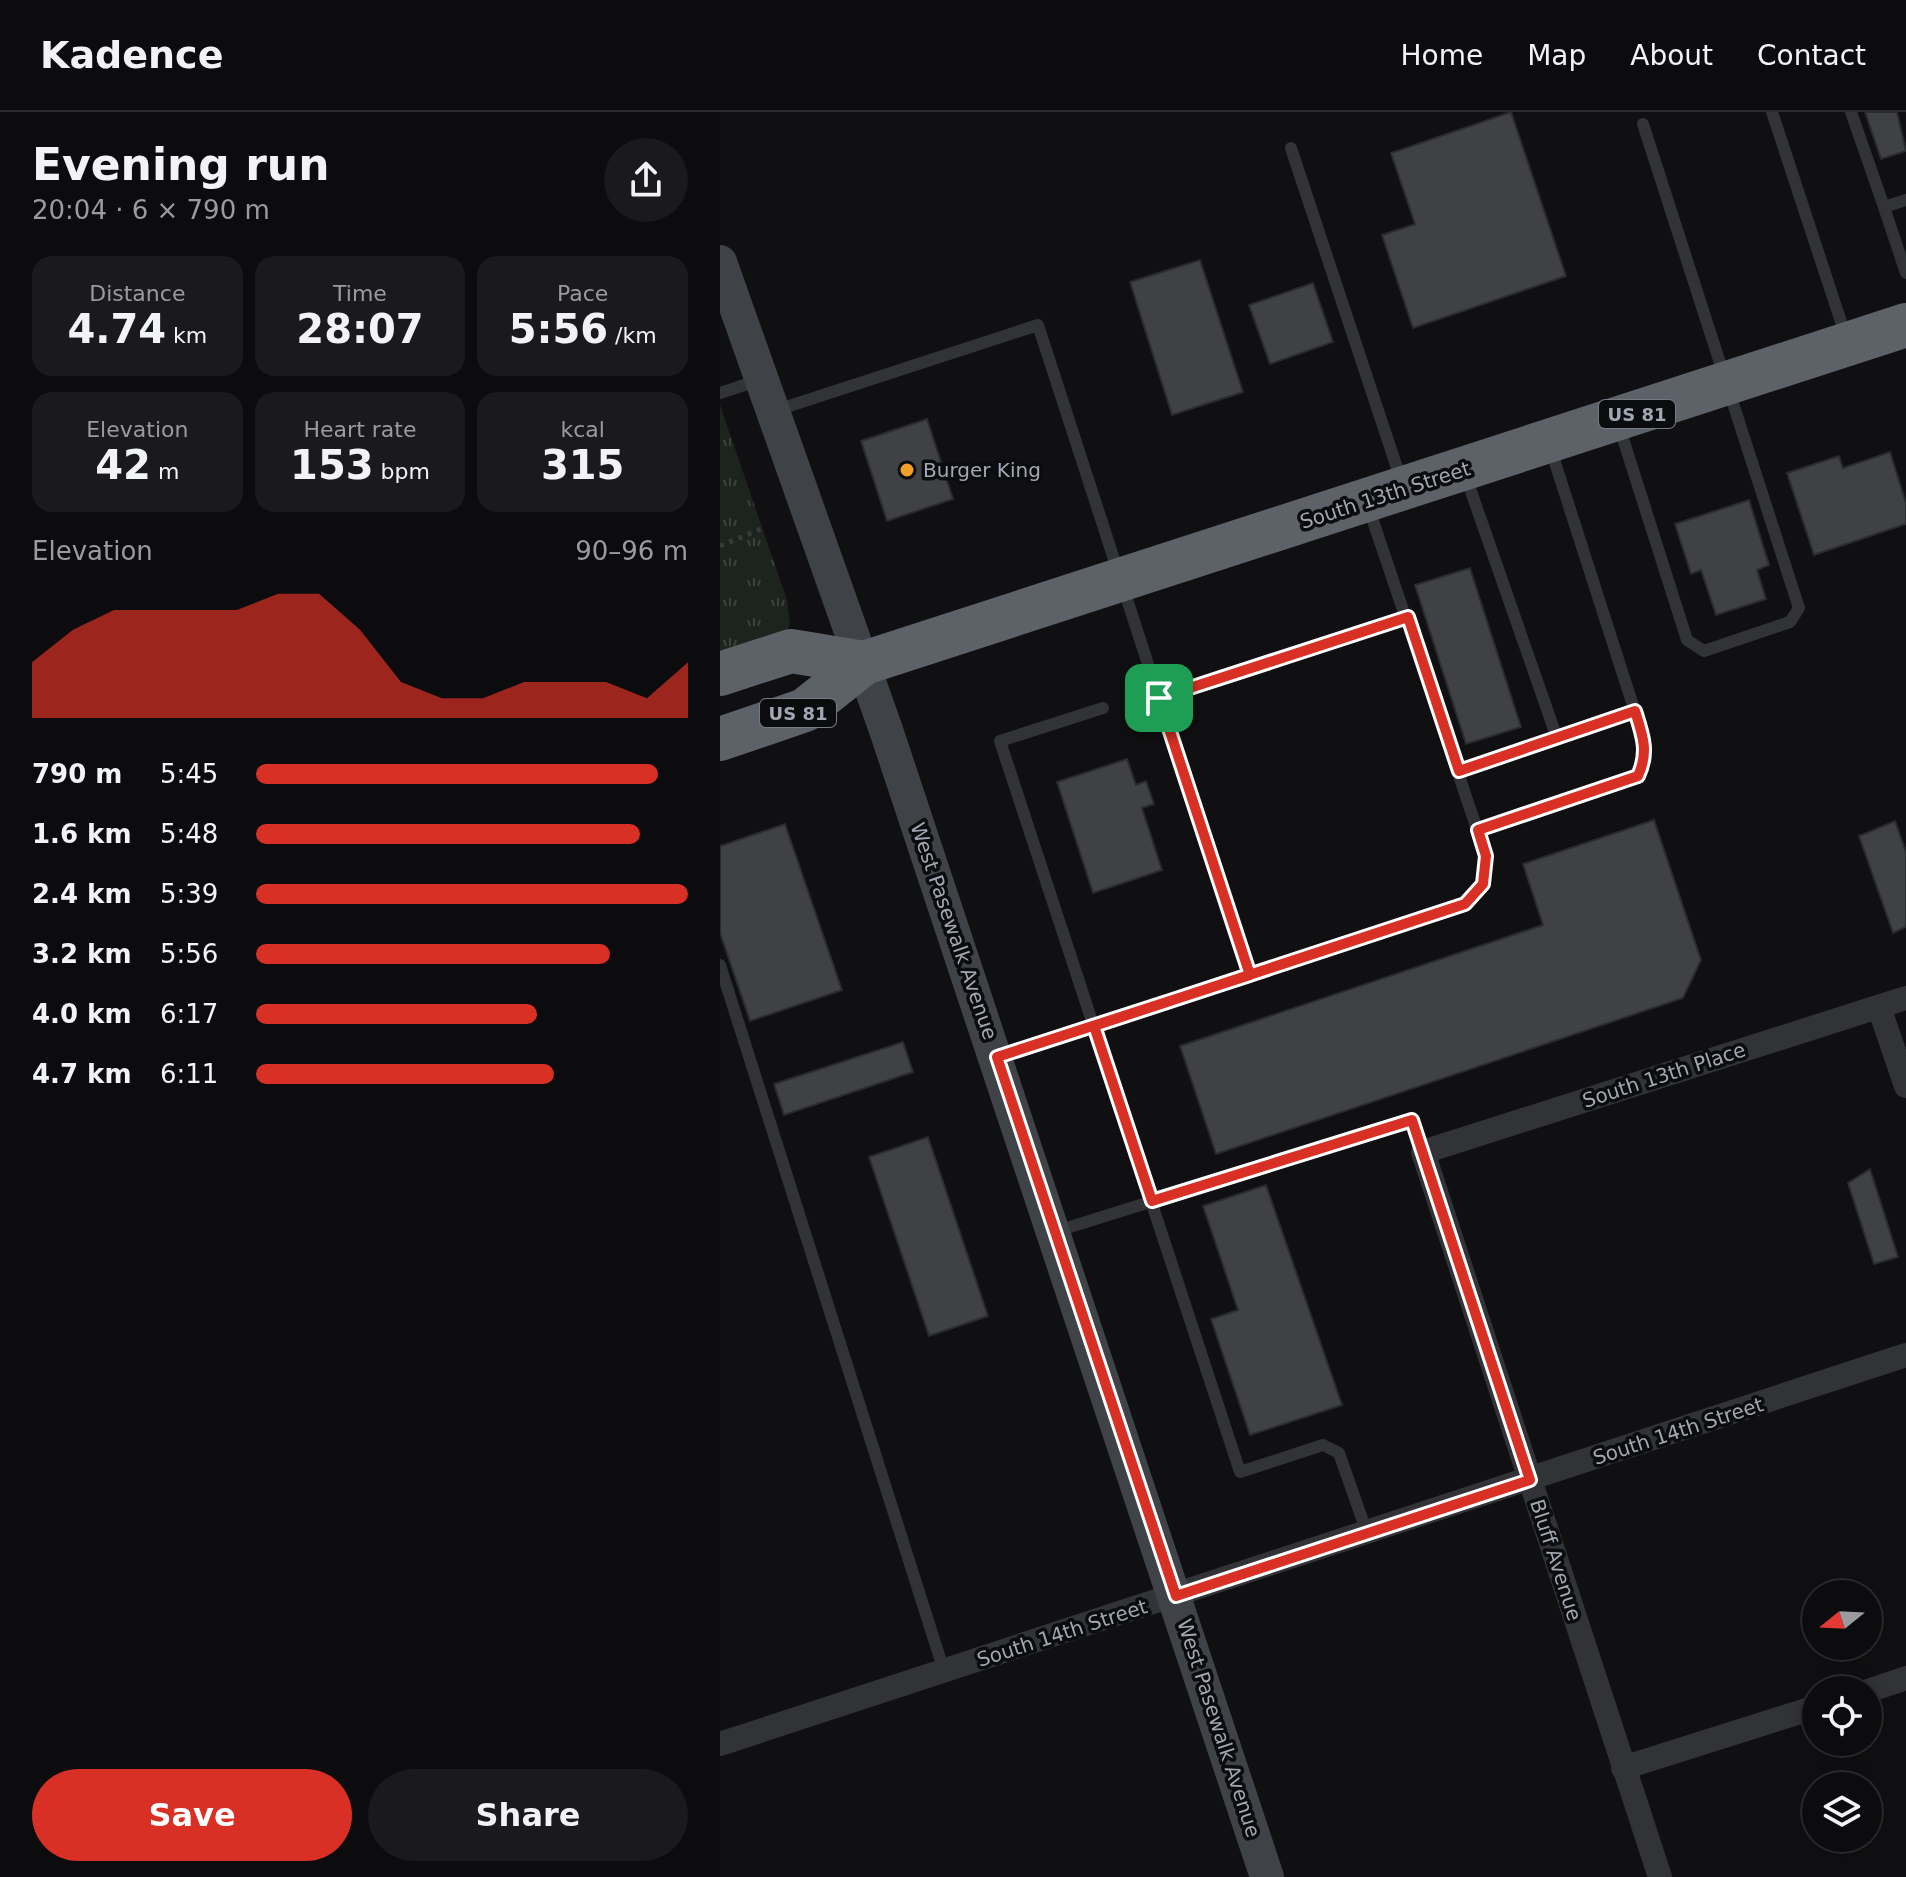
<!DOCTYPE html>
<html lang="en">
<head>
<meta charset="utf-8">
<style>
  :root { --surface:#0c0c0e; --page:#1a1a1c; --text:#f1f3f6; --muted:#9a9b9e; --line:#2c2c2e; --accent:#d93025 }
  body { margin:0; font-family:"DejaVu Sans",sans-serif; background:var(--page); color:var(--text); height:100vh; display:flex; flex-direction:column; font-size:30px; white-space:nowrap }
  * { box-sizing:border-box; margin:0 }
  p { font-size:26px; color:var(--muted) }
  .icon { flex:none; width:44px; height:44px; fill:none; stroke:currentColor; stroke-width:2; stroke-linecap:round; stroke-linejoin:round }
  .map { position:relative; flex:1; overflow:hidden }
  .details { display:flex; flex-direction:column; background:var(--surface); width:720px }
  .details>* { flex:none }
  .needle { width:52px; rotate:252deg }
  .tools { position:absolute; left:1082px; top:1468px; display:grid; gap:16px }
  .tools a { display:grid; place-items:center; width:80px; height:80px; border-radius:50%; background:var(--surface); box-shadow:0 4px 20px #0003,0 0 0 2px var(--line); font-size:40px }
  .pin { position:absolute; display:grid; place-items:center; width:68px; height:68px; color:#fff; margin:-34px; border-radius:16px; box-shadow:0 4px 12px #0006 }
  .round { display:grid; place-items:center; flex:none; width:84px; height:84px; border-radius:42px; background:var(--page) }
  .summary { display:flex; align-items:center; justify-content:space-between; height:136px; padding:0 32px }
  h1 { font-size:44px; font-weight:800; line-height:60px }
  .stats { display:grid; grid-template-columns:repeat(3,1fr); gap:12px; height:136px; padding:8px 32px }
  .stats div { display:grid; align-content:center; border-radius:20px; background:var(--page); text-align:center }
  .stats b { font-size:40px; font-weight:800 }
  .stats small { font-size:22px; font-weight:400 }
  .stats p { font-size:22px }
  .chart { height:224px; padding:16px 32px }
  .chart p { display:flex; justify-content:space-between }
  .chart svg { width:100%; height:144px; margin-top:8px; fill:var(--accent); opacity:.7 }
  .cta { display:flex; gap:16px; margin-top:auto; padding:16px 32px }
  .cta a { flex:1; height:92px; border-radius:48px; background:var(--accent); color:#fff; font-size:32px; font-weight:800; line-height:92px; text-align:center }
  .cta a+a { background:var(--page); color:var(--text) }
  ul { padding:0 32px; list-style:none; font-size:26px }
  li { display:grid; grid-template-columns:128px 96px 1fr; align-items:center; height:60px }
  li i { height:20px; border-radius:10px; background:var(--accent) }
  header { display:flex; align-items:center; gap:48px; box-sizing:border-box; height:112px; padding:0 40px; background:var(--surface); border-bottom:2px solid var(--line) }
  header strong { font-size:38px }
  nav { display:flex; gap:44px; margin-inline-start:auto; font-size:28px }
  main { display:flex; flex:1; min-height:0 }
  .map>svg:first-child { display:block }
  .park { fill:url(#park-tufts) }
  .building { fill:#3f4145; stroke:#2a2b2e; stroke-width:2 }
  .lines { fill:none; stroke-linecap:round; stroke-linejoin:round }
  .path { stroke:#373a3e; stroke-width:5; stroke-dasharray:4 6; stroke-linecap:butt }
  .lane { stroke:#313337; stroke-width:12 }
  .street { stroke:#313337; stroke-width:24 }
  .secondary { stroke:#3f4247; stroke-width:34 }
  .highway { stroke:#5d6168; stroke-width:44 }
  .route-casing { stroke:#fff; stroke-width:16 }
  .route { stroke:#d93025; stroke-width:10 }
  .poi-dot { fill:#f19f29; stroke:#0b0c0d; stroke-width:3 }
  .labels { text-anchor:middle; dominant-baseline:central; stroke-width:7; stroke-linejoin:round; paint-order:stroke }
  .shield { fill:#0b0c0d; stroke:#757981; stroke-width:2 }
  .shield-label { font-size:18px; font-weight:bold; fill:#a2a8b3 }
  .poi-label { font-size:20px; fill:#a2a8b3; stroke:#0b0c0d; text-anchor:start }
  .street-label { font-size:20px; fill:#a2a8b3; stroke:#0b0c0d }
</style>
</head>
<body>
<header>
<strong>Kadence</strong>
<nav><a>Home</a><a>Map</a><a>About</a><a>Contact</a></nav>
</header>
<main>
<section class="details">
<div class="summary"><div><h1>Evening run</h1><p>20:04 · 6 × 790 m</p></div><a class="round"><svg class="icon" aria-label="share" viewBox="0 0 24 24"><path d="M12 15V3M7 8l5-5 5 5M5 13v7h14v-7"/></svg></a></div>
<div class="stats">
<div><p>Distance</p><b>4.74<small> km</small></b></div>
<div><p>Time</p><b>28:07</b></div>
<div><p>Pace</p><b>5:56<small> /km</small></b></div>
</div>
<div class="stats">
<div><p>Elevation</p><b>42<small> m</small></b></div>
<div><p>Heart rate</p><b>153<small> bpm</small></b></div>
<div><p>kcal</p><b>315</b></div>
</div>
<div class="chart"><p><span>Elevation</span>90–96 m</p>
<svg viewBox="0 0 160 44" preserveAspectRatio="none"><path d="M0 44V27L10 17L20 11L30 11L40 11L50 11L60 6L70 6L80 17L90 33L100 38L110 38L120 33L130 33L140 33L150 38L160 27V44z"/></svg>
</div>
<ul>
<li><b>790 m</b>5:45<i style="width:93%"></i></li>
<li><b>1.6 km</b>5:48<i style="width:89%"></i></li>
<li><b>2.4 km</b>5:39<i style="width:100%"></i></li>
<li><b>3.2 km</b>5:56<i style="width:82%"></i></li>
<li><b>4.0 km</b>6:17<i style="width:65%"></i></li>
<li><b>4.7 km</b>6:11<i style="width:69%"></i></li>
</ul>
<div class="cta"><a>Save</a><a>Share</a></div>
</section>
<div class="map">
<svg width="1186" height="1765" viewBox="0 0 1186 1765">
  <defs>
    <pattern id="park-tufts" width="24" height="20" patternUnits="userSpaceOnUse" patternTransform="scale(2)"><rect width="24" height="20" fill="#1d241d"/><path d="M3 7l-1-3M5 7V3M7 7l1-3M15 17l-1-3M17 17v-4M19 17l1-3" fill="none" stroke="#3b413b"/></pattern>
  </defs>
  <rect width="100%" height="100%" fill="#101012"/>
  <path class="park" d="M0 293 67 488 70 512 64 524 0 546Z"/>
  <path class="building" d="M791 0 846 164 693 216 662 123 695 112 671 41Z
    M1145 0H1177L1186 39 1161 47Z
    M480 148 523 280 452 303 410 170Z
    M593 171 613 230 550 252 529 193Z
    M207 307 233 387 167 409 141 329Z
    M1170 340 1186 391V412L1094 443 1067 361 1119 344 1123 356Z
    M1029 388 1049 453 1037 458 1046 487 996 503 981 458 971 462 955 412Z
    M750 456 801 615 746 632 695 473Z
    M407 647 416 673 426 669 434 692 422 696 442 758 373 781 337 670Z
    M934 708 981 848 963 886 496 1042 460 934 823 813 803 752Z
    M1175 709 1186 740V815L1173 821 1139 724Z
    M65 712 122 878 30 909 0 821V734Z
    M183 930 193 960 64 1003 54 972Z
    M208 1025 268 1204 209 1224 149 1045Z
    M1150 1057 1178 1145 1154 1152 1128 1071Z
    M546 1073 622 1293 530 1323 491 1207 518 1198 483 1094Z"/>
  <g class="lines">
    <path class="path" d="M0 434 43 416"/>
    <path class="lane" d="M1052 0 1126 225
      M1131 0 1164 95
      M571 36 682 371
      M1186 88 1164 95 1186 161
      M0 281 39 268
      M57 298 318 213 439 586 688 505
      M899 314 967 528 984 539 1070 510 1079 496 923 12
      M746 365 837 626
      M439 586 530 863
      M383 596 280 629 520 1360 603 1333 619 1341 647 1421
      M739 659 915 599
      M758 718 918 664 926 648 925 631 830 335
      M0 853 224 1559
      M278 945 745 792 763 772 766 744 649 397
      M334 1120 692 1008 703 1040"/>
    <path class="street" d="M1159 895 1186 974
      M1148 1579 1186 1566
      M0 1632 1186 1243
      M903 1656 1096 1595
      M940 1765 703 1040 1186 886"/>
    <path class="secondary" d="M0 150 166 618 547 1765"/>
    <path class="highway" d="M0 562 71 539 144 551
      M0 627 85 598 144 551 1186 213"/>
  </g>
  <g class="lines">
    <defs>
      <path id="route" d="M439 586 530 863C446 890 362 918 277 945L456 1484 810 1368 692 1008 432 1089 374 914 745 792 763 772 766 744 758 718 918 664C929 640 923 624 915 599L739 659 688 505 439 586"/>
    </defs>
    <use href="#route" class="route-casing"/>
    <use href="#route" class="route"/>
  </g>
  <circle class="poi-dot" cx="187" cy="358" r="8"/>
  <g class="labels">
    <g class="shield">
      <rect x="879" y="288" width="76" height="28" rx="6"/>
      <rect x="40" y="587" width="76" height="28" rx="6"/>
    </g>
    <g class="shield-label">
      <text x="917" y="302">US 81</text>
      <text x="78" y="601">US 81</text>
    </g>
    <g class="poi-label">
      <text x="203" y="358">Burger King</text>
    </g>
    <g class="street-label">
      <text transform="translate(665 383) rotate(-18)">South 13th Street</text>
      <text transform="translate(234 819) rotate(71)">West Pasewalk Avenue</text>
      <text transform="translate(944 963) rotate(-18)">South 13th Place</text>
      <text transform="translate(958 1319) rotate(-18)">South 14th Street</text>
      <text transform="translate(836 1448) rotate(72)">Bluff Avenue</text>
      <text transform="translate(342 1521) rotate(-18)">South 14th Street</text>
      <text transform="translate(499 1616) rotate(72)">West Pasewalk Avenue</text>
    </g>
  </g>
</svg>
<div class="tools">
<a><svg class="needle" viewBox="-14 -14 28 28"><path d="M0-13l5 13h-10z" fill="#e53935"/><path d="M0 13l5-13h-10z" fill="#9a9b9e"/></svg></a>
<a><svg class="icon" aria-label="locate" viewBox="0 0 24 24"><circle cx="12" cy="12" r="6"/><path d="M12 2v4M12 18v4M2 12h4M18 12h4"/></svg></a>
<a><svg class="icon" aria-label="layers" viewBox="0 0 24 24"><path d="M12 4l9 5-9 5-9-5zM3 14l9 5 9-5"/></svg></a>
</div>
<div class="pin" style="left:439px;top:586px;background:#1e9e55"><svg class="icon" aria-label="arrive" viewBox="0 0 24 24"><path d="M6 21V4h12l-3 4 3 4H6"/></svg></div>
</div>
</main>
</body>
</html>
